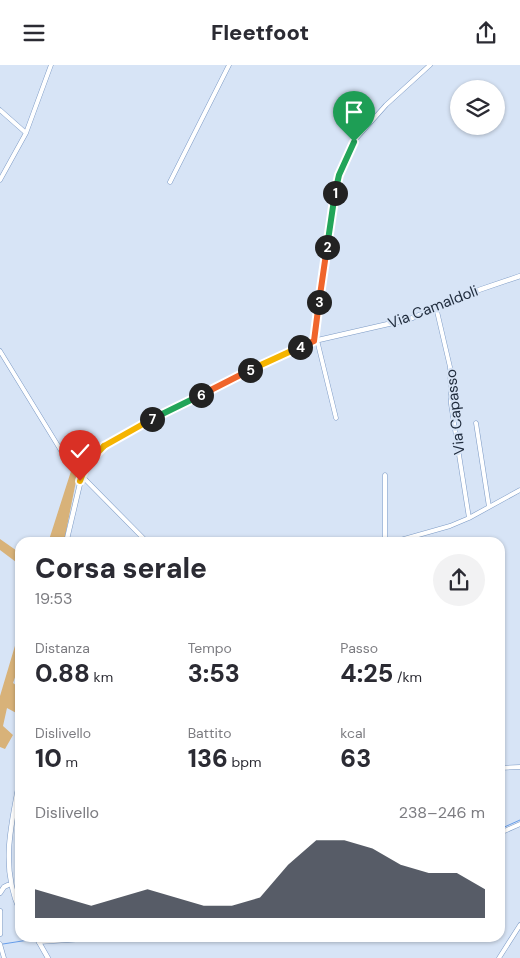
<!DOCTYPE html>
<html lang="it">
<head>
<meta charset="utf-8">
<style>
  :root { --surface:#fff; --page:#f2f2f3; --text:#2b2b33; --muted:#7c7c81; --accent:#111827 }
  body { margin:0; font-family:"DM Sans",sans-serif; background:var(--page); color:var(--text); height:100vh; display:flex; flex-direction:column; font-size:19px; white-space:nowrap }
  * { box-sizing:border-box; margin:0 }
  p { font-size:16px; color:var(--muted) }
  .icon { flex:none; width:28px; height:28px; fill:none; stroke:currentColor; stroke-width:2; stroke-linecap:round; stroke-linejoin:round }
  .map { position:relative; flex:1; overflow:hidden }
  .side { position:absolute; left:15px; top:472px; width:490px; height:405px; display:flex; flex-direction:column; background:var(--surface); border-radius:15px; box-shadow:0 1px 4px #0004 }
  .side>* { flex:none }
  .tools { position:absolute; left:450px; top:15px; display:grid; gap:10px }
  .tools a { display:grid; place-items:center; width:55px; height:55px; border-radius:50%; background:var(--surface); box-shadow:0 1px 4px #0004; font-size:25px }
  .pin { position:absolute; display:grid; place-items:center; width:42px; height:42px; color:#fff; margin:-51px -21px; border-radius:50% 50% 50% 0; rotate:-45deg; box-shadow:0 0 5px #0007 }
  .pin .icon { rotate:45deg }
  .km { position:absolute; width:25px; height:25px; margin:-12px; border-radius:50%; background:#222; color:#fff; font-size:14px; line-height:25px; text-align:center }
  .round { display:grid; place-items:center; flex:none; width:52px; height:52px; border-radius:26px; background:var(--page) }
  .headline { display:flex; align-items:center; justify-content:space-between; height:85px; padding:0 20px }
  h1 { font-size:28px; font-weight:800; line-height:38px }
  .stats { display:grid; grid-template-columns:repeat(3,1fr); gap:8px; height:85px; padding:5px 20px }
  .stats div { display:grid; align-content:center }
  .stats b { font-size:25px; font-weight:800 }
  .stats small { font-size:14px; font-weight:400 }
  .stats p { font-size:14px }
  .chart { height:140px; padding:10px 20px }
  .chart p { display:flex; justify-content:space-between }
  .chart svg { width:100%; height:90px; margin-top:5px; fill:var(--accent); opacity:.7 }
  header { display:flex; justify-content:space-between; align-items:center; height:65px; padding:0 20px; background:var(--surface); font-size:22px; font-weight:800 }
  .map>svg:first-child { display:block }
  .green { fill:#d8b279 }
  .lines { fill:none; stroke-linecap:round; stroke-linejoin:round }
  .stream { stroke:#669dea; stroke-width:1 }
  .minor-casing { stroke:#7c9ac5; stroke-width:5 }
  .tertiary-casing { stroke:#7c9ac5; stroke-width:5.5 }
  .minor { stroke:#fff; stroke-width:4 }
  .tertiary { stroke:#fff; stroke-width:4.5 }
  .split-1-casing { stroke:#fff; stroke-width:10 }
  .split-2-casing { stroke:#fff; stroke-width:10 }
  .split-3-casing { stroke:#fff; stroke-width:10 }
  .split-4-casing { stroke:#fff; stroke-width:10 }
  .split-5-casing { stroke:#fff; stroke-width:10 }
  .split-6-casing { stroke:#fff; stroke-width:10 }
  .split-7-casing { stroke:#fff; stroke-width:10 }
  .split-8-casing { stroke:#fff; stroke-width:10 }
  .split-9-casing { stroke:#fff; stroke-width:10 }
  .split-1 { stroke:#22a559; stroke-width:6 }
  .split-2 { stroke:#22a559; stroke-width:6 }
  .split-3 { stroke:#f0652b; stroke-width:6 }
  .split-4 { stroke:#f0652b; stroke-width:6 }
  .split-5 { stroke:#f5b400; stroke-width:6 }
  .split-6 { stroke:#f0652b; stroke-width:6 }
  .split-7 { stroke:#22a559; stroke-width:6 }
  .split-8 { stroke:#f5b400; stroke-width:6 }
  .split-9 { stroke:#f5b400; stroke-width:6 }
  .labels { text-anchor:middle; dominant-baseline:central; stroke-width:4; stroke-linejoin:round; paint-order:stroke }
  .street-label { font-size:15px; fill:#212d3e; stroke:#d7e4f6 }
</style>
</head>
<body>
<header><svg class="icon" aria-label="menu" viewBox="0 0 24 24"><path d="M4 6h16M4 12h16M4 18h16"/></svg>Fleetfoot<svg class="icon" aria-label="share" viewBox="0 0 24 24"><path d="M12 15V3M7 8l5-5 5 5M5 13v7h14v-7"/></svg></header>
<div class="map">
<svg width="520" height="893" viewBox="0 0 520 893">
  <rect width="100%" height="100%" fill="#d7e4f6"/>
  <path class="green" d="M72 403 77 411 64 477 48 478Z
    M0 474 20 488V500L0 485Z
    M20 564V598L13 618 20 623V650L7 643 3 661 13 670 5 684 0 682V631Z"/>
  <g class="lines">
    <path class="stream" d="M500 764 520 755
      M39 873 51 872
      M3 879 35 874"/>
    <defs>
      <path id="minor" d="M0 45 26 68
        M0 115 26 68 51 0
        M170 117 229 0
        M436 242 450 302 451 339 469 453
        M317 275 336 353
        M314 276 336 125 345 94 353 77 386 40 430 0
        M0 286 68 397 148 478
        M476 358 489 442
        M385 410V478
        M390 478 450 461 469 453 520 425
        M500 703 520 702
        M500 768 520 759
        M39 877 112 872
        M0 879 4 893
        M499 893 520 860"/>
      <path id="tertiary" d="M66 478 83 406 91 392 108 378 258 301 314 276 410 254 470 228 520 211
        M20 714C11 760 0 802 20 846
        M0 828 4 822 8 820
        M0 846V869
        M36 872 48 893"/>
    </defs>
    <use href="#minor" class="minor-casing"/>
    <use href="#tertiary" class="tertiary-casing"/>
    <use href="#minor" class="minor"/>
    <use href="#tertiary" class="tertiary"/>
  </g>
  <g class="lines">
    <defs>
      <path id="split-1" d="M335 128 339 110 354 77"/>
      <path id="split-2" d="M327 182 335 128"/>
      <path id="split-3" d="M319 237 327 182"/>
      <path id="split-4" d="M300 282 314 276 319 237"/>
      <path id="split-5" d="M250 305 300 282"/>
      <path id="split-6" d="M201 330 250 305"/>
      <path id="split-7" d="M152 354 201 330"/>
      <path id="split-8" d="M104 381 152 354"/>
      <path id="split-9" d="M80 416 86 400 104 381"/>
    </defs>
    <use href="#split-1" class="split-1-casing"/>
    <use href="#split-2" class="split-2-casing"/>
    <use href="#split-3" class="split-3-casing"/>
    <use href="#split-4" class="split-4-casing"/>
    <use href="#split-5" class="split-5-casing"/>
    <use href="#split-6" class="split-6-casing"/>
    <use href="#split-7" class="split-7-casing"/>
    <use href="#split-8" class="split-8-casing"/>
    <use href="#split-9" class="split-9-casing"/>
    <use href="#split-1" class="split-1"/>
    <use href="#split-2" class="split-2"/>
    <use href="#split-3" class="split-3"/>
    <use href="#split-4" class="split-4"/>
    <use href="#split-5" class="split-5"/>
    <use href="#split-6" class="split-6"/>
    <use href="#split-7" class="split-7"/>
    <use href="#split-8" class="split-8"/>
    <use href="#split-9" class="split-9"/>
  </g>
  <g class="labels">
    <g class="street-label">
      <text transform="translate(433 242) rotate(-21)">Via Camaldoli</text>
      <text transform="translate(455 347) rotate(-96)">Via Capasso</text>
    </g>
  </g>
</svg>
<div class="tools">
<a><svg class="icon" aria-label="layers" viewBox="0 0 24 24"><path d="M12 4l9 5-9 5-9-5zM3 14l9 5 9-5"/></svg></a>
</div>
<div class="pin" style="left:354px;top:77px;background:#1e9e55"><svg class="icon" aria-label="arrive" viewBox="0 0 24 24"><path d="M6 21V4h12l-3 4 3 4H6"/></svg></div>
<div class="pin" style="left:80px;top:416px;background:#d93025"><svg class="icon" aria-label="check" viewBox="0 0 24 24"><path d="M5 12l5 5 9-10"/></svg></div>
<b class="km" style="left:335px;top:128px">1</b>
<b class="km" style="left:327px;top:182px">2</b>
<b class="km" style="left:319px;top:237px">3</b>
<b class="km" style="left:300px;top:282px">4</b>
<b class="km" style="left:250px;top:305px">5</b>
<b class="km" style="left:201px;top:330px">6</b>
<b class="km" style="left:152px;top:354px">7</b>
<section class="side">
<div class="headline"><div><h1>Corsa serale</h1><p>19:53</p></div><a class="round"><svg class="icon" aria-label="share" viewBox="0 0 24 24"><path d="M12 15V3M7 8l5-5 5 5M5 13v7h14v-7"/></svg></a></div>
<div class="stats">
<div><p>Distanza</p><b>0.88<small> km</small></b></div>
<div><p>Tempo</p><b>3:53</b></div>
<div><p>Passo</p><b>4:25<small> /km</small></b></div>
</div>
<div class="stats">
<div><p>Dislivello</p><b>10<small> m</small></b></div>
<div><p>Battito</p><b>136<small> bpm</small></b></div>
<div><p>kcal</p><b>63</b></div>
</div>
<div class="chart"><p><span>Dislivello</span>238–246 m</p>
<svg viewBox="0 0 160 44" preserveAspectRatio="none"><path d="M0 44V30L10 34L20 38L30 34L40 30L50 34L60 38L70 38L80 34L90 18L100 6L110 6L120 10L130 18L140 22L150 22L160 30V44z"/></svg>
</div>
</section>
</div>
</body>
</html>
